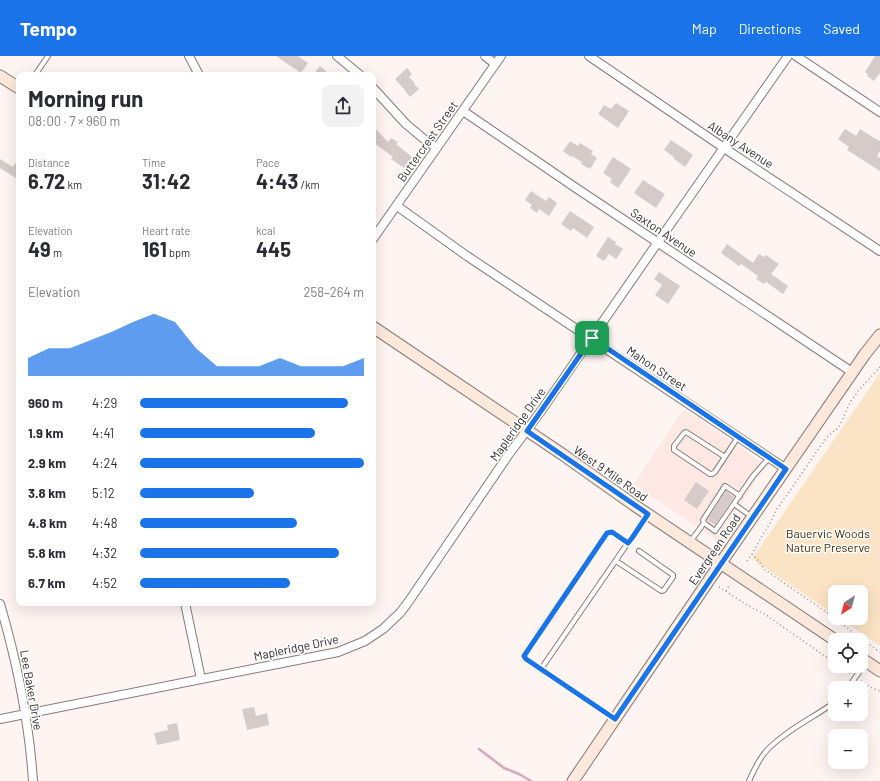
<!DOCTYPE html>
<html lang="en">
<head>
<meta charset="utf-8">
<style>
  :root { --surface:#fff; --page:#f2f2f3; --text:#2b2b33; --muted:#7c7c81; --accent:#1a73e8 }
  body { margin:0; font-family:Barlow,sans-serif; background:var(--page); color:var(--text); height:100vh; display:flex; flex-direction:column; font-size:15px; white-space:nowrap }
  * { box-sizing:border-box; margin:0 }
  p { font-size:13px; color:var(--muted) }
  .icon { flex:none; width:22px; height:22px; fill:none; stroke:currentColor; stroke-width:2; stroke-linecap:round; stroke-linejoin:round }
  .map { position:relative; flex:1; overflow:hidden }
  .details { position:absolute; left:16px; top:16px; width:360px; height:534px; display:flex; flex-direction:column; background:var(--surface); border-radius:8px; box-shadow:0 4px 16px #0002 }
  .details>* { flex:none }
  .needle { width:26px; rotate:216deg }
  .fabs { position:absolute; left:828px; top:529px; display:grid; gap:8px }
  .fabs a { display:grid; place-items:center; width:40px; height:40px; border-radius:8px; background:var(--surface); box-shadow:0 4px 16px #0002; font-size:20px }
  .pin { position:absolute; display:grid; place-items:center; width:34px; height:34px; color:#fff; margin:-17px; border-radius:8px; box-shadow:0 2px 6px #0006 }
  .round { display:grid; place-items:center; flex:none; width:42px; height:42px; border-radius:8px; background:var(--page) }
  .headline { display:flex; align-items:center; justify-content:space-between; height:68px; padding:0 12px }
  h1 { font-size:22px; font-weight:700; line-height:30px }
  .metrics { display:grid; grid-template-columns:repeat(3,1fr); gap:6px; height:68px; padding:4px 12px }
  .metrics div { display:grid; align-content:center }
  .metrics b { font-size:20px; font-weight:700 }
  .metrics small { font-size:11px; font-weight:400 }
  .metrics p { font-size:11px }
  .chart { height:112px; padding:8px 12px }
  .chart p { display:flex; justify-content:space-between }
  .chart svg { width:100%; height:72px; margin-top:4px; fill:var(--accent); opacity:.7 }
  ul { padding:0 12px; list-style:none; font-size:13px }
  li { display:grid; grid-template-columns:64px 48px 1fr; align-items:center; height:30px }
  li i { height:10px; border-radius:5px; background:var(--accent) }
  header { display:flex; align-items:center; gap:24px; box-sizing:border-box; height:56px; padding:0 20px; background:var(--accent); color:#fff }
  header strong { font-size:19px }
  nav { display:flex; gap:22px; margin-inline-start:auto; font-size:14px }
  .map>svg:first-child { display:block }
  .built { fill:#fde8e4 }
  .green { fill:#fbe4c5 }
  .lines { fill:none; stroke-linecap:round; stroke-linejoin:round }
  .stream { stroke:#d9a6c0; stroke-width:2.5 }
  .building { fill:#d6cacb }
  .lane-casing { stroke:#867b79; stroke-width:6 }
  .street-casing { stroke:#867b79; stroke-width:10 }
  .secondary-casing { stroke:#867b79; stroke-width:13 }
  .path { stroke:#968e8d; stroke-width:1.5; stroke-dasharray:1 3; stroke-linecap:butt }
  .lane { stroke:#fff; stroke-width:4 }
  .street { stroke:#fff; stroke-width:8 }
  .secondary { stroke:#fce9dc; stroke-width:11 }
  .route-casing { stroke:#fff; stroke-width:8 }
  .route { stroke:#1a73e8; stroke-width:5 }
  .labels { text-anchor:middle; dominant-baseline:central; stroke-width:3; stroke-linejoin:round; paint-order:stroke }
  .street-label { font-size:12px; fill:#302b2a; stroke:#fff }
  .park-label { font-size:12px; fill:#402a04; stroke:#fff }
</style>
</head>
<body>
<header>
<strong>Tempo</strong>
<nav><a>Map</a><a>Directions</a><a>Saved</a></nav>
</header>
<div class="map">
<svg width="880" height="725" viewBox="0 0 880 725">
  <rect width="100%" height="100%" fill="#fef4f2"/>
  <path class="built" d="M684 353 766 409 718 483 716 484 634 428Z"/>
  <path class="green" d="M880 317V590L839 562H861V536H835V559L752 503Z"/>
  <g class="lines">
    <path class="stream" d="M479 693 504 712 519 718 531 725"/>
  </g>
  <path class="building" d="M276 0H298L308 7 301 17Z
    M875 0H880V17L874 25 867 20 868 18 865 16Z
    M320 10 330 19H313Z
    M407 12 412 18 409 21 415 27 414 28 419 33 410 41 405 35V34L395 23Z
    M616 47 629 55 618 72 598 58 604 49 611 53Z
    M373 70 388 86 391 82 398 86 396 88 412 101 404 112 391 103 393 101 373 86Z
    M845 73 856 80 860 73 874 82 880 85V95L877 100 880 102V115L847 94 849 91 838 83Z
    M671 84 693 99 685 111 673 102 674 101 664 94Z
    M570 85 578 90 580 87 593 95 591 98 597 102 590 113 581 108 582 106 572 100 571 101 563 95Z
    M613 101 631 113 618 132 610 126 612 123 603 117Z
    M19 102V124L0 112V103L13 111Z
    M643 124 665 138 656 152 634 137Z
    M531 135 546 145 549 141 557 147 549 160 539 153 537 157 530 152 532 149 525 144Z
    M570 155 594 171 587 182 573 172 571 175 561 168Z
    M608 181 616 186 615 188 623 193 616 203 609 198 604 205 596 200Z
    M727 188 753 207 759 198 764 201 766 199 779 208 771 218 788 230 783 238 766 226 764 228 756 223 758 220 741 208 739 210 721 197Z
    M659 216 680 230 668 248 655 239 662 229 654 223Z
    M696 426 709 435 697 453 684 444Z
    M726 435 734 441 715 469 707 464Z
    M254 651 256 660 267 657 269 669 247 674 242 653Z
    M177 667 180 684 157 689 154 677 168 674 167 669Z"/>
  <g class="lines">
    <defs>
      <path id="lane" d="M35 19 48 0
        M725 401 686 376 684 377 674 390V394L710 418H712L715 416 738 381
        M734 448 752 461
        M704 467 703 464 725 430 740 440
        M690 486 704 467 715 475 753 420 769 402
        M616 505 660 534 662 535 664 534 673 521V519L639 495
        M541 613 526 603 524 600 525 597 605 479 607 477 612 476 628 487
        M848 632 866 606
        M615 663 541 613 647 459
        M749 725C754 714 759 702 768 693 788 673 813 662 835 646"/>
      <path id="street" d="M189 0 199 19
        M337 0 360 19
        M485 0 495 8
        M589 0 724 92 880 195
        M796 0 880 56
        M373 32 406 68 424 83 437 92
        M463 55 576 132 852 316
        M397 150 467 200 786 413
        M373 183 501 0
        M185 547 201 623
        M0 548C17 606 29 665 33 725
        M0 663 338 596 365 585 383 573 400 557 409 545 509 398 541 355 658 186 788 0"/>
      <path id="secondary" d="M0 20 19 32
        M373 271 562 398 634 449 835 584
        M861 602 880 615
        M573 725 709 524 865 298 880 279"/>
    </defs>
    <use href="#lane" class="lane-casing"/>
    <use href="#street" class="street-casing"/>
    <use href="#secondary" class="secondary-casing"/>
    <path class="path" d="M752 498 757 503 765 514 835 562
      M747 505 752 498 763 478 771 466 776 454 787 439 817 395 829 379 838 372 841 367 847 353 851 345 859 334 880 311
      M719 531 747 549 768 560 783 571 835 607
      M726 535 730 528
      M835 562 860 582 880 596
      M839 610 851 618
      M861 625 872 632 880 635"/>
    <use href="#lane" class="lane"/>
    <use href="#street" class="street"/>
    <use href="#secondary" class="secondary"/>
  </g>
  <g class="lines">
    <defs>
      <path id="route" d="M592 282 786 413 615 663 526 603 524 600 607 477 612 476 628 487 632 482 648 458 527 375Z"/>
    </defs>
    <use href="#route" class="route-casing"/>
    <use href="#route" class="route"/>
  </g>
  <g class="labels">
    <g class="street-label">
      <text transform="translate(427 85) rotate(-55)">Buttercrest Street</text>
      <text transform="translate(741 88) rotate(33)">Albany Avenue</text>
      <text transform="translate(664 176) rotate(34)">Saxton Avenue</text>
      <text transform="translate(657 312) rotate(34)">Mahon Street</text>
      <text transform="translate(517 368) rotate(-55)">Mapleridge Drive</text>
      <text transform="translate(611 417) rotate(35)">West 9 Mile Road</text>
      <text transform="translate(714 493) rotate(-56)">Evergreen Road</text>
      <text transform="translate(296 591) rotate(-12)">Mapleridge Drive</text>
      <text transform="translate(32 634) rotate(80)">Lee Baker Drive</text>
    </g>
    <g class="park-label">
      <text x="828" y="477">Bauervic Woods<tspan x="828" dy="14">Nature Preserve</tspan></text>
    </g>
  </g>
</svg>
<div class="fabs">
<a><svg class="needle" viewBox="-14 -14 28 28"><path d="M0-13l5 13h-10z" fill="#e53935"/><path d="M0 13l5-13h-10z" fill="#7c7c81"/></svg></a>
<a><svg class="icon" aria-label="locate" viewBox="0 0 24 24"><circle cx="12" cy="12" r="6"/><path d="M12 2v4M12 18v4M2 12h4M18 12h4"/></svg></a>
<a>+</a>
<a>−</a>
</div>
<div class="pin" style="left:592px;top:282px;background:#1e9e55"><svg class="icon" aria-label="arrive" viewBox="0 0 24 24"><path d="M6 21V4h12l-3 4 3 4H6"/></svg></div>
<section class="details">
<div class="headline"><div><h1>Morning run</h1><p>08:00 · 7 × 960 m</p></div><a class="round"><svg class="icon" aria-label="share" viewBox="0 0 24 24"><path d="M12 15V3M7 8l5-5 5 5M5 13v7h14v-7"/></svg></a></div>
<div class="metrics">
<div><p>Distance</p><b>6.72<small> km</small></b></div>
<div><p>Time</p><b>31:42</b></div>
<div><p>Pace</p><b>4:43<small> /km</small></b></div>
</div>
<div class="metrics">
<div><p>Elevation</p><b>49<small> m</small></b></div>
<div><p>Heart rate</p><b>161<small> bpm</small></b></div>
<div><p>kcal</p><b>445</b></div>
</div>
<div class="chart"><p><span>Elevation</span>258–264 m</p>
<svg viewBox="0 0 160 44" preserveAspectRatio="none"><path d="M0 44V33L10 27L20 27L30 22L40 17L50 11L60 6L70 11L80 27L90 38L100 38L110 38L120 33L130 38L140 38L150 38L160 33V44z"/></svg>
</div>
<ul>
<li><b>960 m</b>4:29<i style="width:93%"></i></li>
<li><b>1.9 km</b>4:41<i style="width:78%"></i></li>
<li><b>2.9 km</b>4:24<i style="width:100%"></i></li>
<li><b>3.8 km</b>5:12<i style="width:51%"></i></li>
<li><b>4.8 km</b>4:48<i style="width:70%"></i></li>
<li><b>5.8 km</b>4:32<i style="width:89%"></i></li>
<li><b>6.7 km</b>4:52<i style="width:67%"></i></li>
</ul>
</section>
</div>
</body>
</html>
